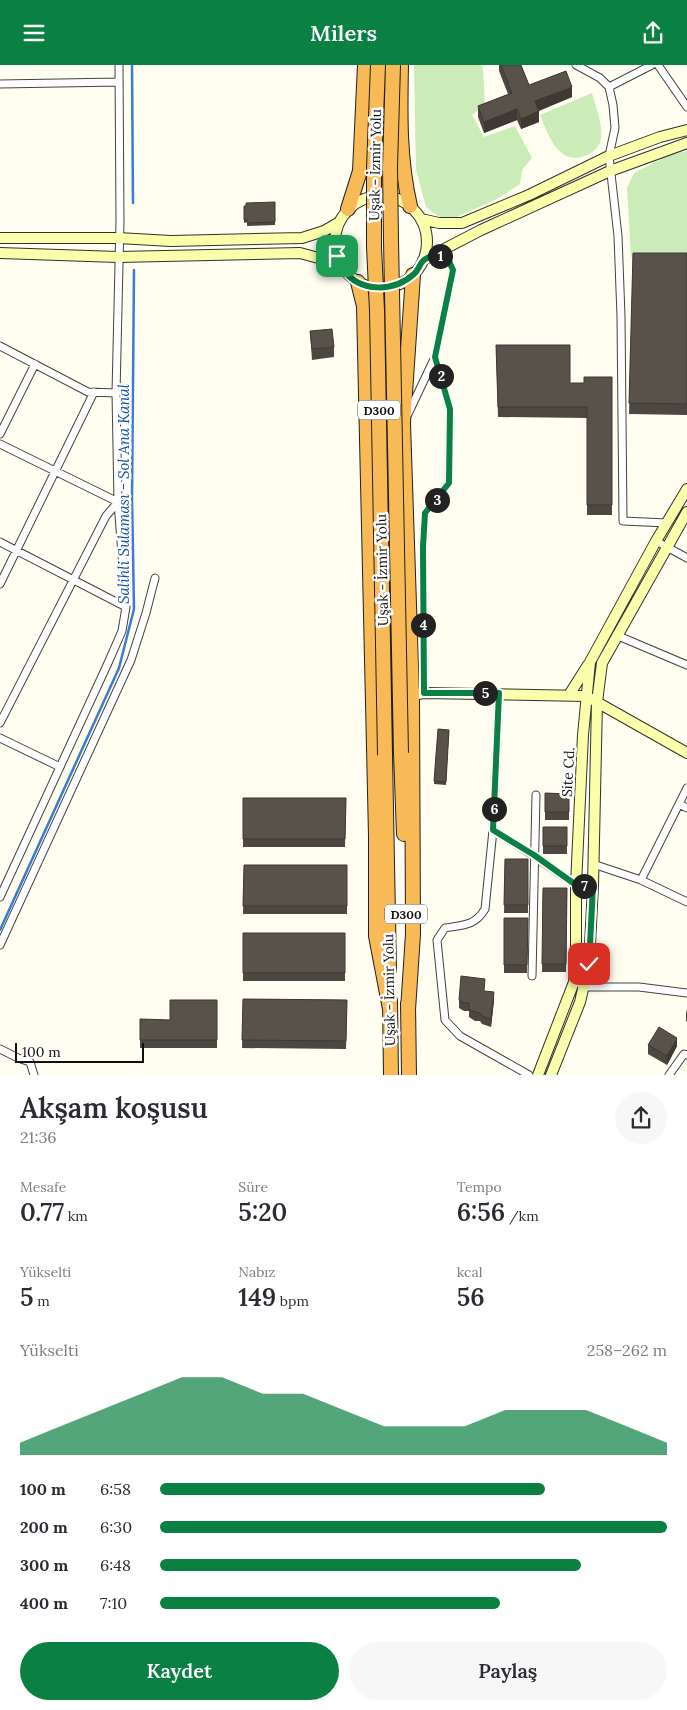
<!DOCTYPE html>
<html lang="tr">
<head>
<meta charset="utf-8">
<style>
  :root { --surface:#fff; --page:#f7f7f7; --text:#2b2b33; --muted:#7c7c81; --accent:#0b8043 }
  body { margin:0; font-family:Lora,serif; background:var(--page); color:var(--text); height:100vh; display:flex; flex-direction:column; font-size:19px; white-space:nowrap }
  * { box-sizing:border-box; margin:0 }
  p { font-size:16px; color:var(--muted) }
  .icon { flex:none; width:28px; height:28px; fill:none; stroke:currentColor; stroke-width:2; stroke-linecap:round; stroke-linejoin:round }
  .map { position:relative; height:1010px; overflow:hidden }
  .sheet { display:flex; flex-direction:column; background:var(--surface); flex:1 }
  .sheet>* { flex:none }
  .scale { position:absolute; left:15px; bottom:12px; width:129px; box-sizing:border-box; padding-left:5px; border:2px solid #0f0f0f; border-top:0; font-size:14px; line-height:18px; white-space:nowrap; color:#0f0f0f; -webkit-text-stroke:4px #fff; paint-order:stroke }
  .pin { position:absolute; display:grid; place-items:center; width:42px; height:42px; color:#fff; margin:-21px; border-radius:10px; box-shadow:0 2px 8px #0006 }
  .km { position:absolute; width:25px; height:25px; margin:-12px; border-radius:50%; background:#222; color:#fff; font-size:14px; line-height:25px; text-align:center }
  .round { display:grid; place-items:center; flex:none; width:52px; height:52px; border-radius:26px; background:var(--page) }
  .head { display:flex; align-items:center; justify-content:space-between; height:85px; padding:0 20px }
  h1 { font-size:28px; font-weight:600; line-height:38px }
  .stats { display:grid; grid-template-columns:repeat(3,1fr); gap:8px; height:85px; padding:5px 20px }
  .stats div { display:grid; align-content:center }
  .stats b { font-size:25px; font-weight:600 }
  .stats small { font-size:14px; font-weight:400 }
  .stats p { font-size:14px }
  .chart { height:140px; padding:10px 20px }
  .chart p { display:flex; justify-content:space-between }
  .chart svg { width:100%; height:90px; margin-top:5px; fill:var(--accent); opacity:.7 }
  .button { display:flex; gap:10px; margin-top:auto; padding:10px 20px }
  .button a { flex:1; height:58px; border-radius:30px; background:var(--accent); color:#fff; font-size:20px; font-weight:600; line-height:58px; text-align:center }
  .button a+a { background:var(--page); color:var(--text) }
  ul { padding:0 20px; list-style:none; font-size:16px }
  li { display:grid; grid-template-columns:80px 60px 1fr; align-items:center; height:38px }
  li i { height:12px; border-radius:6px; background:var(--accent) }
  header { display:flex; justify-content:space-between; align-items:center; height:65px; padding:0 20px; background:var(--accent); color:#fff; font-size:22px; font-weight:600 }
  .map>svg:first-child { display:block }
  .green { fill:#cbebb9 }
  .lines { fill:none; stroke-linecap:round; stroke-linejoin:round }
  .stream { stroke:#3a7cd0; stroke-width:2.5 }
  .street-casing { stroke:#424242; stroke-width:9 }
  .secondary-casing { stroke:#313131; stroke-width:12 }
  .highway-casing { stroke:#202020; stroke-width:16 }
  .street { stroke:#fff; stroke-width:7 }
  .secondary { stroke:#fbffac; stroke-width:10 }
  .highway { stroke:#f7ba57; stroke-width:14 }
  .highway-bridge-casing { stroke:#202020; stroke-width:16; stroke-linecap:butt }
  .highway-bridge { stroke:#f7ba57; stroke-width:14 }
  .wall { fill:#4c4740 }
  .shaded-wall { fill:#3e3934 }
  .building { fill:#58524b; stroke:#3e3934 }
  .route-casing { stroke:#fff; stroke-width:10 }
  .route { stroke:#0b8043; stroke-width:6 }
  .labels { text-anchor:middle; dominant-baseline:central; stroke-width:5; stroke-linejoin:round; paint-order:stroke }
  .shield { fill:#fff; stroke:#575757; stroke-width:1 }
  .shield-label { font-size:12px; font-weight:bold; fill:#0f0f0f }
  .street-label { font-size:14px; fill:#0f0f0f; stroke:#fff }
  .water-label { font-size:15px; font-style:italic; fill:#154ea4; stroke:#fff }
</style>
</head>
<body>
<header><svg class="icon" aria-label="menu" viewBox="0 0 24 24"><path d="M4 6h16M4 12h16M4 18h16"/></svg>Milers<svg class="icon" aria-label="share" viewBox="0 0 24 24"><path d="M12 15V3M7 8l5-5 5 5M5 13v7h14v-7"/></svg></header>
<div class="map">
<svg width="687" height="1010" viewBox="0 0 687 1010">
  <rect width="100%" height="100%" fill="#fffef1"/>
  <path class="green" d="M414 0H481L483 4 485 40 472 50 484 72 515 61 532 93 522 105 520 119 497 134 450 155 438 151 426 142 416 104Z
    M592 28C596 43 603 59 601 74 600 80 595 86 589 89 560 104 549 72 540 50Z
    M687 86V193L631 192 627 123 634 108 669 90Z"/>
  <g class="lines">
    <path class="stream" d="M132 0 133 138
      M0 865 119 603 134 544 132 432 134 205"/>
    <defs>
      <path id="street" d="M576 0 600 13 609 22 613 40 615 63 609 91 618 171 621 251 623 456 667 458
        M658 0 687 42
        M0 19 119 17
        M609 22 652 0
        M0 281 88 327 116 328
        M408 349 435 292
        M0 369 35 299
        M0 379 118 437 106 451 0 658
        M656 476 687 493
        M0 477 126 542
        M0 519 94 327
        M616 570 687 600
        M424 628 423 482 425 448 449 418 450 344 435 292 453 205 448 194 436 189
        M499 629 493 765 485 844C475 861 463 860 445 863L437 875 445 955 460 971 529 1010
        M0 673 60 702
        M679 739 687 743
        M493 765 534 791 576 820 593 821
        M593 799 641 815 687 837
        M641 815 687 723
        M0 832 108 598 122 566 126 542 118 437 116 328 120 156 119 0
        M0 880 131 595 146 548 155 513
        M532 911 536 730
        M581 920 585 922H639L687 928
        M0 984 18 993 30 997 34 1010
        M669 1010 684 989 687 990"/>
      <path id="secondary" d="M335 177a46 46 0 1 1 92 0a46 46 0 1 1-92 0Z
        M421 154 439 158H462L529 130 609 91 660 72 687 65
        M0 173H118L171 176 302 173 324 166 338 158
        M0 188 118 192 300 188 322 194 345 206
        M423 195 481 165 610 106 687 78
        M412 630 424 628 586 631 687 688
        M569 630 588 600
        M538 1010 574 917 576 894V820L583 670 590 597 656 476 687 424
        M551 1010 580 937 589 899 593 821 597 637 602 598 687 447"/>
      <path id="highway" d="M401 0C400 48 399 94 410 141
        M348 144 360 106 365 0
        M358 217 364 241 376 771V871L390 944
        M401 688 404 769
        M385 690 389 905
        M390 936 391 1010
        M408 938 409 1010
        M408 945 413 869 412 630 403 358 413 210"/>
    </defs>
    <use href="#street" class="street-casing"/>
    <use href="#secondary" class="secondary-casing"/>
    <use href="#highway" class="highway-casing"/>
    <use href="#street" class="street"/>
    <use href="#secondary" class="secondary"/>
    <use href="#highway" class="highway"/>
    <defs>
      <path id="highway-bridge" d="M378 0 374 104V182L377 245 385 690
        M393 0 390 102 391 175 401 688"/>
    </defs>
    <use href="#highway-bridge" class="highway-bridge-casing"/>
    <use href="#highway-bridge" class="highway-bridge"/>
  </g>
  <path class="wall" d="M499 0H521L529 20 572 32 539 46V57L521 64 517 55 484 68 478 52V41L508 29 499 6Z
    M275 137V160L247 161V157L244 158V141Z
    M633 188H687V350L629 349Z
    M310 266 334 282V292L312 295Z
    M496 280 570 318H584L612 312V450H587V353L498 352Z
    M438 664 449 665 446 720 434 719Z
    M545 728 569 729V755H545Z
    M243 733H346L345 782H243Z
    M543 762H567V789H543Z
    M505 794H528V848H504Z
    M244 800H347V849H243Z
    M543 823H567L566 907H542Z
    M504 853H528L527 908H504Z
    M243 868H345V916H243Z
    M485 926 494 935 491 962 482 959 480 956H475L469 952V946H464L459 943V935Z
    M243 934 347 935 346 984 242 983Z
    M217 935V983H140V954L170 955Z
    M687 944V957L686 956V948Z
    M648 980 677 981 667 1000 648 989Z"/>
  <path class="shaded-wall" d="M572 22V32L535 47V36Z
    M517 44V55L484 68V57Z
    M539 46V57L521 64V54Z
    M494 927V935L491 962V954Z
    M677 973V981L667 1000V991Z"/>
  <path class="building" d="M501 0H521L529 20 566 6 572 22 535 36 539 46 521 54 517 44 484 57 478 41 512 28Z
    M275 137V157L247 158V155H244V141H246V138Z
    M633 188H687V339L629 338Z
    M332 264 334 282 312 284 310 266Z
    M496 280H570V318H584V312H612V440H587V342H498Z
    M438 664 449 665 446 717 434 716Z
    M545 728 569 729V747H545Z
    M243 733H346L345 774H243Z
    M543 762H567V781H543Z
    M505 794H528V840H504Z
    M244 800H347V841H243Z
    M543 823H567L566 899H542Z
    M504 853H528L527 900H504Z
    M243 868H345V908H243Z
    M461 911 485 914 484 926 494 927 491 954 482 951 480 948 475 947 469 944V938H464L459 935Z
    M243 934 347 935 346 976 242 975Z
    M170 935H217V975H140V954L170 955Z
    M659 962 677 973 667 991 648 980Z"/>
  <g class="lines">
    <defs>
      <path id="route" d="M337 191C339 196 341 201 344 205 360 228 394 227 414 209 418 206 419 201 422 197 425 193 432 191 436 189L448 194 453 205 435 292 450 344 449 418 425 448 423 482 424 628H499L493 765 534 790 576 820 593 821 589 899"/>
    </defs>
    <use href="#route" class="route-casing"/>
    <use href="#route" class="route"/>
  </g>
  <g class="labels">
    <g class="shield">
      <rect x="358" y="335.5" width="42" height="19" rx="4"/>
      <rect x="385" y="839.5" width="42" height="19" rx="4"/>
    </g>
    <g class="shield-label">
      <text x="379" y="345">D300</text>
      <text x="406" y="849">D300</text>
    </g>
    <g class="street-label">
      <text transform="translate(375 100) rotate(-89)">Uşak - İzmir Yolu</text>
      <text transform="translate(382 505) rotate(-91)">Uşak - İzmir Yolu</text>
      <text transform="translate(568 707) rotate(-87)">Site Cd.</text>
      <text transform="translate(389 925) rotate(-91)">Uşak - İzmir Yolu</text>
    </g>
    <g class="water-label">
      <text transform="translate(123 429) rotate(-90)">Salihli Sulaması - Sol Ana Kanal</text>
    </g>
  </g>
</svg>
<div class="scale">100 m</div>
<div class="pin" style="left:337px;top:191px;background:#1e9e55"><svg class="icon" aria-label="arrive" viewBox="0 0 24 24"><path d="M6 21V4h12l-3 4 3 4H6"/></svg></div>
<div class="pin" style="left:589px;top:899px;background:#d93025"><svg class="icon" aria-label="check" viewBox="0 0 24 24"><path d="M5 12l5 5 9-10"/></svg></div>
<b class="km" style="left:440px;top:191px">1</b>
<b class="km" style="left:441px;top:311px">2</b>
<b class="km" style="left:437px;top:435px">3</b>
<b class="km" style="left:423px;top:560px">4</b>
<b class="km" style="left:485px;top:628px">5</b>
<b class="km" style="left:494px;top:744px">6</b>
<b class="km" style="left:584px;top:821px">7</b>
</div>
<section class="sheet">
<div class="head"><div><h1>Akşam koşusu</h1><p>21:36</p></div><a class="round"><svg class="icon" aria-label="share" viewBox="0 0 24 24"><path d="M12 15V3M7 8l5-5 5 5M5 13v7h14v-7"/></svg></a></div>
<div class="stats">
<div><p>Mesafe</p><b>0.77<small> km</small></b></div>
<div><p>Süre</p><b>5:20</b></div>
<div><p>Tempo</p><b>6:56<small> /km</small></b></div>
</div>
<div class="stats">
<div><p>Yükselti</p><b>5<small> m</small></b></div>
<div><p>Nabız</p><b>149<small> bpm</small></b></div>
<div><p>kcal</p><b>56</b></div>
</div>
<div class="chart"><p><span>Yükselti</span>258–262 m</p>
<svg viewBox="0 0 160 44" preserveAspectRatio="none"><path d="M0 44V38L10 30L20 22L30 14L40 6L50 6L60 14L70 14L80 22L90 30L100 30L110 30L120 22L130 22L140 22L150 30L160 38V44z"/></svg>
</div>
<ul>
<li><b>100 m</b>6:58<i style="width:76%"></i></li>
<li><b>200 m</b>6:30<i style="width:100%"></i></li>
<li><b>300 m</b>6:48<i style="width:83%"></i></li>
<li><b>400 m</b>7:10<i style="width:67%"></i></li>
</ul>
<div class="button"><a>Kaydet</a><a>Paylaş</a></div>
</section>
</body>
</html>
